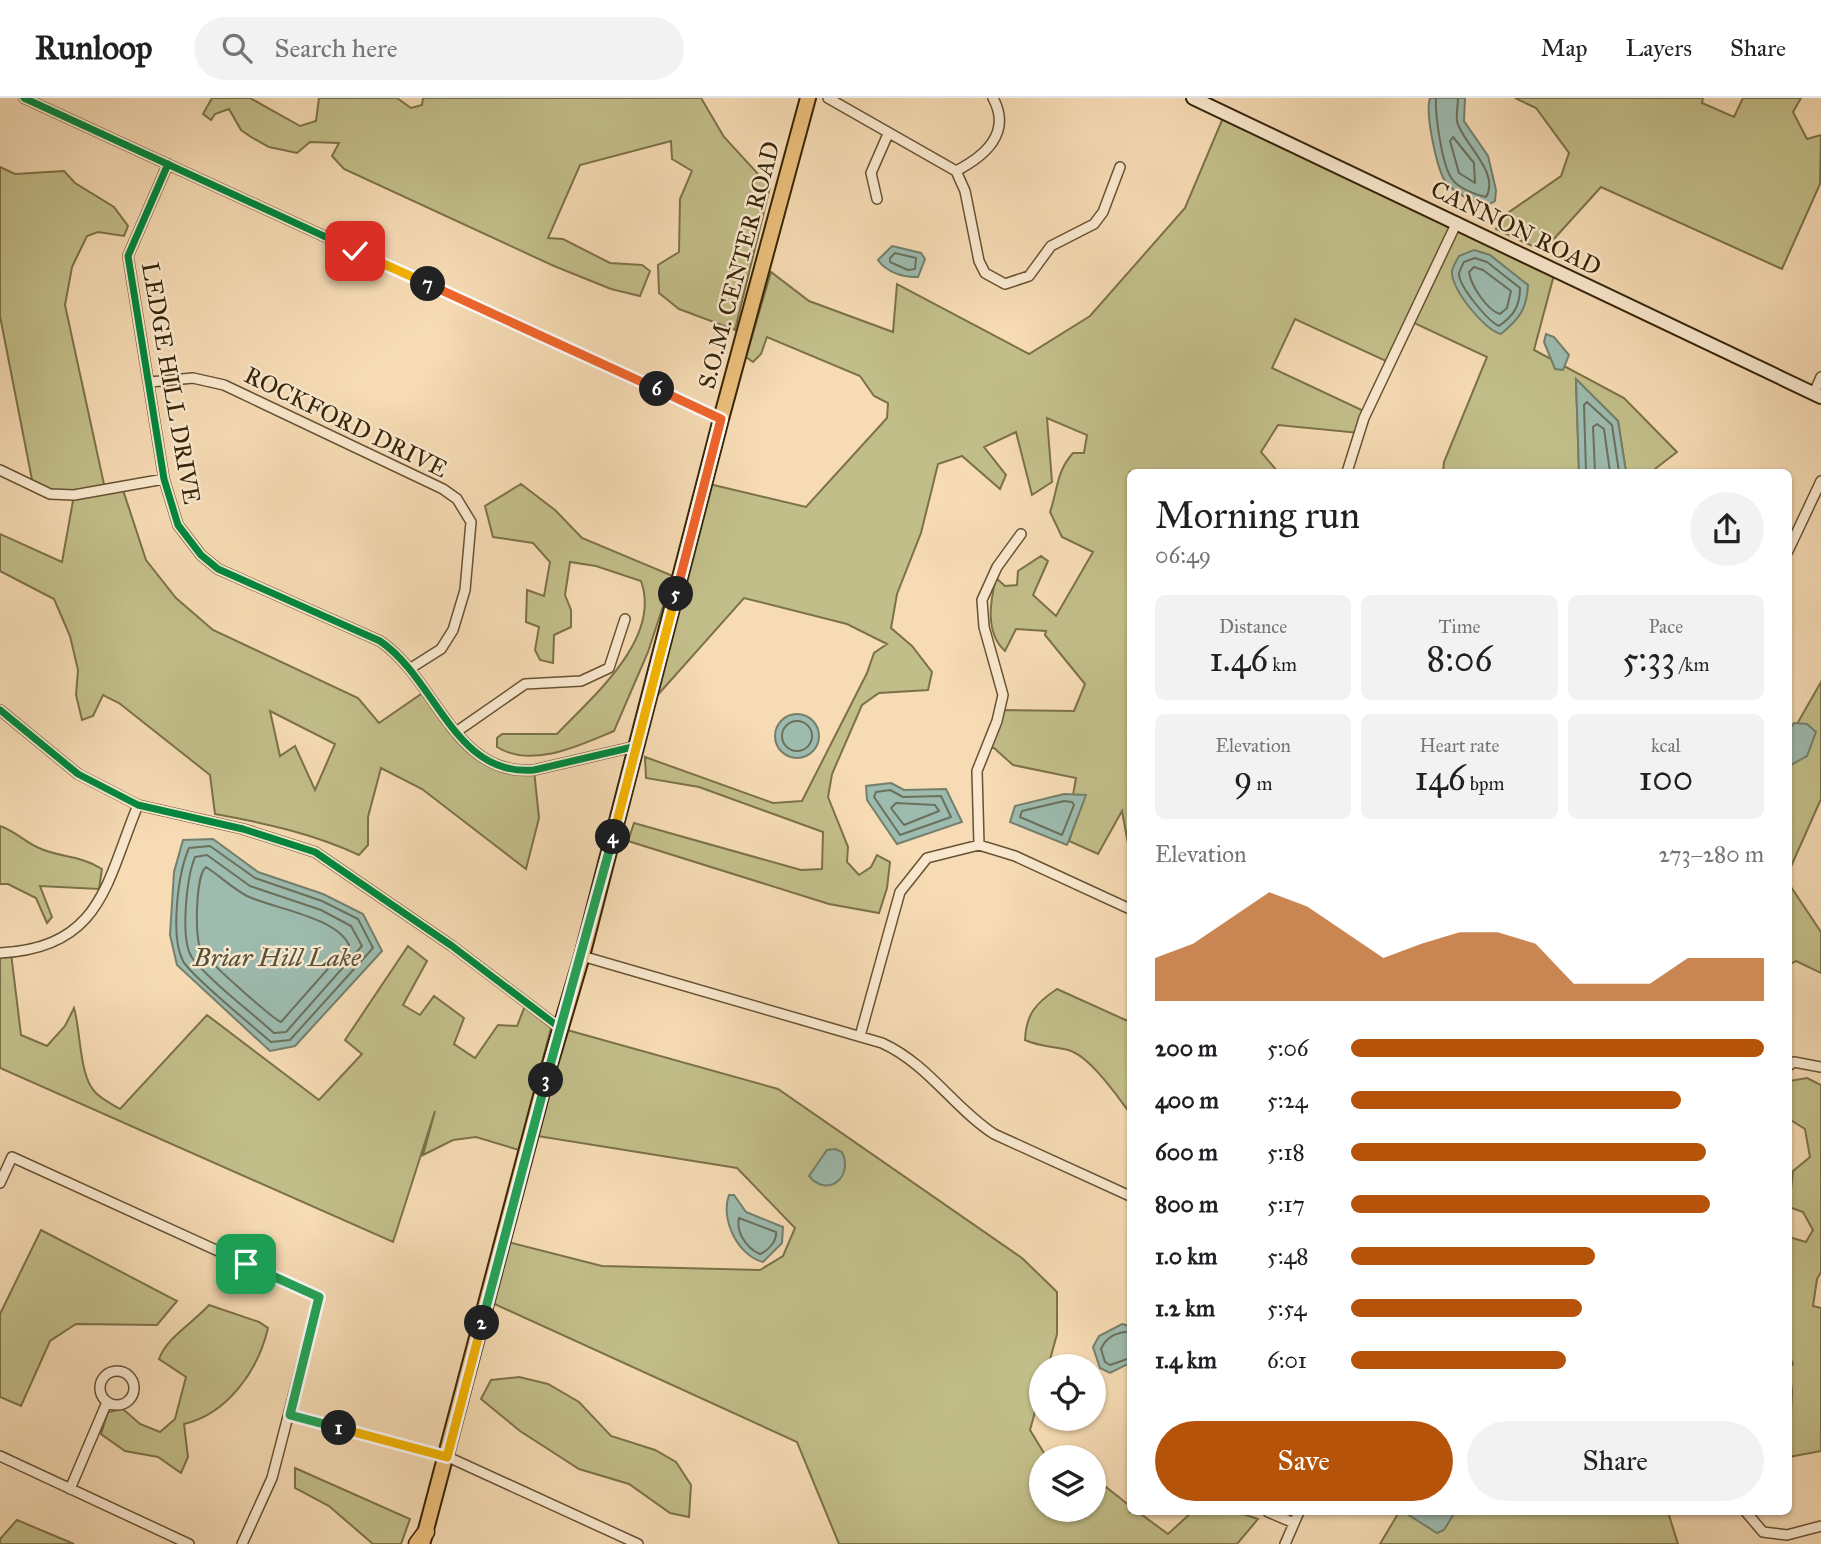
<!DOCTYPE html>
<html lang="en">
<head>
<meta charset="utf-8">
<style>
  :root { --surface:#fff; --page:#f2f2f2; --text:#202124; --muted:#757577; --line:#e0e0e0; --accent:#b45309 }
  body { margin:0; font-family:"IM FELL Great Primer",serif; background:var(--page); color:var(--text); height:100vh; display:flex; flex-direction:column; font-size:26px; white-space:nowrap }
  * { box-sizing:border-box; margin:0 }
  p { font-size:23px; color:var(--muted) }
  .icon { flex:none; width:38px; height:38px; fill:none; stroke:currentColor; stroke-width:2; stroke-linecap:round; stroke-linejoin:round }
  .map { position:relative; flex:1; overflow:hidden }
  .panel { position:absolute; left:1127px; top:371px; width:665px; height:1046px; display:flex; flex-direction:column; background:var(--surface); border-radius:10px; box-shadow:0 2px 5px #0004 }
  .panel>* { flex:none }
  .controls { position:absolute; left:1029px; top:1256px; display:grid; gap:14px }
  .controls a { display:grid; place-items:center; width:77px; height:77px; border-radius:50%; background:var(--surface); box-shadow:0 2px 5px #0004; font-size:35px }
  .pin { position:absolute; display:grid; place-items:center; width:60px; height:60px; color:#fff; margin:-30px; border-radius:14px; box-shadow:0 4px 10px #0006 }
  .km { position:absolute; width:35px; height:35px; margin:-18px; border-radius:50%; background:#222; color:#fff; font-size:19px; line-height:35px; text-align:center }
  .round { display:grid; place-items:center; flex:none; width:74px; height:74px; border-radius:37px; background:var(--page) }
  .overview { display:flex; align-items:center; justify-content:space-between; height:119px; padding:0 28px }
  h1 { font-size:38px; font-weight:600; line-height:52px }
  .metrics { display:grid; grid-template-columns:repeat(3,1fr); gap:10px; height:119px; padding:7px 28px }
  .metrics div { display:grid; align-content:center; border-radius:10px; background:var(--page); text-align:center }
  .metrics b { font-size:35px; font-weight:600 }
  .metrics small { font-size:19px; font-weight:400 }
  .metrics p { font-size:19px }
  .chart { height:196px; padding:14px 28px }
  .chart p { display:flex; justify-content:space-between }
  .chart svg { width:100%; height:126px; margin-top:7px; fill:var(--accent); opacity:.7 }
  .cta { display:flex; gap:14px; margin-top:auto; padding:14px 28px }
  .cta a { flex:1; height:80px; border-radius:42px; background:var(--accent); color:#fff; font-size:28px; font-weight:600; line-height:80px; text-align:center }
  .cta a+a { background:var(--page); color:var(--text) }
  ul { padding:0 28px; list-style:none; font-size:23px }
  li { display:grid; grid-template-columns:112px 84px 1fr; align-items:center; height:52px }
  li i { height:18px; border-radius:9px; background:var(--accent) }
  header { display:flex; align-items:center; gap:42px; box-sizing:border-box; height:98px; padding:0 35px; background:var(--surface); border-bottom:2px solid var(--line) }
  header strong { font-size:33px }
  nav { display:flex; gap:38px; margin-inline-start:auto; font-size:24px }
  .search { width:490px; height:63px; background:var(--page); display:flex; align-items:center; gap:18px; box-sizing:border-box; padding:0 24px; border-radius:38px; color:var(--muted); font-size:26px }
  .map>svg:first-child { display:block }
  .green { fill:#c2be89; stroke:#7c7148; stroke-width:2; fill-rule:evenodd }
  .water { fill:#9dbbaf; stroke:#747f6c; stroke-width:2 }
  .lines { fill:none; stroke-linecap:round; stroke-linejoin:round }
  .shore { stroke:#6a705c; stroke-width:2 }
  .minor-casing { stroke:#675233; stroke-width:12 }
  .secondary-casing { stroke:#372408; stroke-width:16 }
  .primary-casing { stroke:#372408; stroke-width:18 }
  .motorway-casing { stroke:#372408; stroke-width:19 }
  .minor { stroke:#f9e8ce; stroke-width:9 }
  .secondary { stroke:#f9e8ce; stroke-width:12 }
  .primary { stroke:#ebbe7a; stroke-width:14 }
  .motorway { stroke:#ebbe7a; stroke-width:16 }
  .cycleway-casing { stroke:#f9e8ce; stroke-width:11 }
  .cycleway { stroke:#00873e; stroke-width:7 }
  .split-1-casing { stroke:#fff; stroke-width:14 }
  .split-2-casing { stroke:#fff; stroke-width:14 }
  .split-3-casing { stroke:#fff; stroke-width:14 }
  .split-4-casing { stroke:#fff; stroke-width:14 }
  .split-5-casing { stroke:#fff; stroke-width:14 }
  .split-6-casing { stroke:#fff; stroke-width:14 }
  .split-7-casing { stroke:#fff; stroke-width:14 }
  .split-8-casing { stroke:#fff; stroke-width:14 }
  .split-1 { stroke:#22a559; stroke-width:9 }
  .split-2 { stroke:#f5b400; stroke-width:9 }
  .split-3 { stroke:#22a559; stroke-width:9 }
  .split-4 { stroke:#22a559; stroke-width:9 }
  .split-5 { stroke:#f5b400; stroke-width:9 }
  .split-6 { stroke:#f0652b; stroke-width:9 }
  .split-7 { stroke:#f0652b; stroke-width:9 }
  .split-8 { stroke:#f5b400; stroke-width:9 }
  .labels { text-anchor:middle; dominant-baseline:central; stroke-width:5; stroke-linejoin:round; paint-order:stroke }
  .street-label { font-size:24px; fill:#372408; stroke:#f9e8ce }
  .water-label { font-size:26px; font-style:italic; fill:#56513a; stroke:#f9e8ce }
</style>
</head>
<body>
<header>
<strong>Runloop</strong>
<div class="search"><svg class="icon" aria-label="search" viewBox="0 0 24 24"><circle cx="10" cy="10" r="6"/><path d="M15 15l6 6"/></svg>Search here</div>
<nav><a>Map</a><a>Layers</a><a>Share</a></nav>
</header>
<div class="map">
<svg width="1821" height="1446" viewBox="0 0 1821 1446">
  <rect width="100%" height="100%" fill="#f6dbb4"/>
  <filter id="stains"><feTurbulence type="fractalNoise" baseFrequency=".00286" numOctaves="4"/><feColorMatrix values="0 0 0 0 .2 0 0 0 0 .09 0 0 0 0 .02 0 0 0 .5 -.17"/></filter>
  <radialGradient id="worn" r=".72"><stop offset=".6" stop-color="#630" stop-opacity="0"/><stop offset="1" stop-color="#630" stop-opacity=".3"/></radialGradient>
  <path class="green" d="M212 0H250L300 28 316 23 319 0H397L411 10 422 7 423 0H701L724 39 770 89 735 232 679 211 659 195 658 167 679 154 680 101 692 73 672 61 671 43 580 67 548 140 563 141 610 165 642 167 650 173 640 198 611 191 554 168 344 71 332 58 339 45 310 44 297 55 269 49 251 39 241 32 229 11 215 16 211 22 203 16Z
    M1515 0H1703L1702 5 1734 19 1743 0H1801L1793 14 1807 41 1821 37 1820 86 1782 171 1601 89 1543 153 1496 131 1502 119 1561 78 1569 55 1536 10Z
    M1225 15 1555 173 1534 252 1624 300 1677 354 1651 374H1626L1618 323 1576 282 1579 374H1443L1444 364 1487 259 1408 222 1388 264 1295 221 1272 270 1366 314 1359 335 1278 327 1261 354 1278 374H1130V756L1122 713 1098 756 1069 743 1085 698 1073 697 1076 680 1013 667 994 650H985L1001 612 1074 613 1085 586 1045 537 1046 533 1016 531 1005 553C985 535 990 504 996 480L1005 488 1017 487 1018 473 1041 458 1048 463 1033 497 1056 518 1093 454 1062 439 1050 414C1058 391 1056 374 1073 355H1084L1087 337 1047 320 1052 384 1032 397 1016 334 984 349 1006 377 1000 391 962 358 938 366 921 435 897 496 891 530 912 548 932 574 928 592 879 595 862 607 832 676 828 699 848 749 847 764 859 777 871 769 877 757 890 764 887 790 879 815 829 806 628 743 634 725 801 772 822 771 823 734 699 689 646 680 645 659 773 705 802 703 867 575 874 555 887 546 847 526 744 500 647 609 705 385 806 409 887 320 888 305 874 298 860 278 767 239 761 256 753 264 746 259 771 174 809 203 893 234 897 186 1029 256 1090 218 1185 110Z
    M0 69 15 76 64 73 75 85 114 109 128 128 124 138 98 134 87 138 72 169 65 207 105 391 122 389 146 462 176 500 213 532 358 600 379 625 427 592 456 634 490 665 534 672 539 720 526 771 422 691 381 670 368 719V747L359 757C314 736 265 725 215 716L210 677 119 605 103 597 93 618 82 622 76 597 78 572 70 538 54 501 0 473V436L62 464 74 397 50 396 33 387 0 218ZM270 613 335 646 315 692 295 648 280 658Z
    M521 386 555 412 582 440 673 478 648 554 614 633C580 647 532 671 497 649V640L502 636H557C592 599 662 541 641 483L596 468 570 464 565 497 571 512V529L554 537 553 565 540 562 535 552 539 529 526 524 527 492 544 498 550 464 533 445 493 439 485 408Z
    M1821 584V701L1789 773V640Z
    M0 728C15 733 25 744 39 750 61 760 80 757 102 771L99 791 40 788 52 819 47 825 36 800 8 786H0Z
    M1789 786 1821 834V875L1796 863 1789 867Z
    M408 848 427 863 403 907 420 917 434 898 464 920 454 946 475 960 498 927 517 928 525 908 551 930 519 1052 476 1039 453 1042 423 1057 435 1013 393 1144 0 970V855H11L21 937 47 948 65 928 74 910C81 933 79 980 96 995 103 1002 112 1006 120 1011L207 917 319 1002 362 956 345 942Z
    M1057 891 1130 924V1015C1117 998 1089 957 1068 952 1053 948 1040 949 1025 942 1026 916 1036 905 1057 891Z
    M560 930 778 991 1022 1160 1057 1194V1236L1048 1269H1041V1292L1030 1332 1047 1360H1041V1412H1094V1397L1106 1389 1130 1408V1414H1138L1168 1436 1192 1414H1237L1258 1421 1237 1446H839L797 1344 488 1203 504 1143 602 1168 760 1172 783 1158 795 1130 737 1070 531 1037Z
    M1807 980 1821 987V1174L1817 1181 1813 1208 1821 1210V1353L1789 1359 1792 1293 1789 1270 1793 1266 1788 1255 1789 1139 1806 1144 1813 1132 1803 1114 1789 1109 1793 1073 1810 1059 1805 1031 1789 1021V983Z
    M41 1132 177 1203 157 1227 76 1226 50 1243 21 1308 0 1299V1216Z
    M209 1207 259 1224 268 1230C258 1273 227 1316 184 1326L188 1359 181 1375 158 1359 125 1353 101 1336 108 1314 123 1311 140 1326 160 1334 175 1321 186 1279 159 1261C167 1239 193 1225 209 1207Z
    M519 1279 548 1286 579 1304 611 1338 655 1352 676 1364 691 1387 689 1419 670 1415 629 1386 579 1371 520 1333 481 1301 491 1282Z
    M295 1370 410 1421 401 1446H373L329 1408 295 1390Z
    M1399 1414H1668L1678 1446H1380Z
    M17 1422 74 1446H0V1441Z"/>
  <path class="water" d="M1430 0H1465L1464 23 1488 58 1496 92 1495 103 1488 107C1474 104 1458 97 1448 87 1437 76 1425 15 1430 0Z
    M892 148 921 155 925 161 918 179C904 180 886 174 878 162Z
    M1474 152 1490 157 1528 187C1527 211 1519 221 1501 236 1485 233 1450 190 1452 173 1453 168 1457 162 1459 158Z
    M1546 236 1554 239 1569 257 1563 272 1555 271 1544 244Z
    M1576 281 1618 323 1626 374H1579Z
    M775 638a22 22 0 1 1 44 0a22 22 0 1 1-44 0Z
    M1794 625 1807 626 1816 634 1807 658 1791 667 1789 632Z
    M891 685 904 692 946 691 962 724 897 746 867 702 866 688Z
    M1064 696 1086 697 1067 747 1010 724 1015 708Z
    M213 741 258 774 323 796 363 816 382 853 295 948 270 953 177 867 170 837 174 774 183 742Z
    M835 1051 842 1054C854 1078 828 1101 809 1078L827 1052Z
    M729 1097H734L746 1114 783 1129 782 1145 763 1164C738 1158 720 1121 729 1097Z
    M1122 1226 1130 1228V1265L1110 1275 1100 1270 1093 1249 1099 1238Z
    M1404 1414H1455L1444 1432 1437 1435Z"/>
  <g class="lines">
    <path class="shore" d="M1436 0C1435 16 1442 68 1452 81 1458 90 1476 97 1486 99 1501 74 1461 44 1457 23 1456 16 1458 7 1458 0
      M1453 39 1474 65 1475 85 1459 75 1450 43Z
      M895 155 916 160 915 171 908 172 890 164V160Z
      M1475 160 1487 164 1520 190C1520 209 1513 218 1499 228 1488 223 1458 188 1459 175 1460 173 1463 165 1464 164Z
      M1474 169 1483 172 1511 193 1507 210 1500 216C1487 212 1471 188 1469 174Z
      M1586 374 1584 307 1587 304 1612 327 1619 374
      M1595 374 1593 329 1597 326 1604 331 1610 374
      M782 638a15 15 0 1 1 30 0a15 15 0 1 1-30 0Z
      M890 692 903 699 941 698 951 719 900 737 874 699 876 694Z
      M1064 703 1072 704 1074 707 1062 737 1020 719 1022 713Z
      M896 705 935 707 939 713 904 727 891 710Z
      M210 748 255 780 322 803 358 821 373 850 290 942 271 944C255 930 190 877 183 863 170 838 178 775 189 750Z
      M207 757 250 788 321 812 351 828 362 848 286 934 274 935C250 913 212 885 193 861 179 843 187 779 195 759Z
      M206 769C220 778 232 790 247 798 275 811 336 819 349 847L281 924C274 922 204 860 201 852 194 840 196 775 206 769Z
      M739 1120 776 1134C777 1143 768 1153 760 1156 746 1150 736 1134 739 1120Z
      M1130 1234C1118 1233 1106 1239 1101 1251L1105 1264 1110 1267 1130 1260"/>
    <defs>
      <path id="minor" d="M24 0 721 321
        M828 0 956 73 965 93 979 163 985 175 1005 186 1029 178 1051 148 1094 126 1103 114 1120 69
        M168 66 128 158 164 381 178 427 201 457 218 471 380 543C437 582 454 679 534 672L637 648
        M956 73C985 58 1012 35 993 0
        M877 101 871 75 888 36
        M150 284 193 280 224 287 443 391 457 401 471 424 465 492 453 532 441 551 411 570
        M1814 295 1821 279
        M0 372 50 396 74 397 164 381
        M1347 374 1364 320 1457 124
        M1788 453 1821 383
        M0 612 78 676 138 707 243 731 315 754 452 848 560 930
        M456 634 525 586 581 583 609 570 625 521
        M979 747 977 673 997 623 1003 597 984 529 982 502 997 469 1021 436
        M0 855C102 850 106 784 138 707
        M582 858 882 945C928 966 953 1009 994 1036L1130 1098
        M860 938 900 794 927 760 979 747 1015 758 1130 811
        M1788 968 1794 964 1821 969
        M0 1085 12 1059 319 1199 272 1380 242 1446
        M100 1290a17 17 0 1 1 34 0a17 17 0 1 1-34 0Z
        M290 1317 448 1359 638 1446
        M0 1358 189 1446
        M70 1391 107 1304
        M1268 1414 1294 1425
        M1746 1414 1763 1434 1787 1437 1821 1428
        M1285 1446 1299 1414"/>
      <path id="secondary" d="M1193 0 1821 299"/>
      <path id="primary" d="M423 1443 545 983 582 858 721 321 808 0"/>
      <path id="motorway" d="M417 1446 426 1434"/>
    </defs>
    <use href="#minor" class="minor-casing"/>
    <use href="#secondary" class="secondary-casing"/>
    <use href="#primary" class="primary-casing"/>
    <use href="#motorway" class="motorway-casing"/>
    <use href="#minor" class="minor"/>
    <use href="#secondary" class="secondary"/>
    <use href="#primary" class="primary"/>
    <use href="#motorway" class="motorway"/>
    <defs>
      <path id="cycleway" d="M24 0 721 321
        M168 66 128 158 164 381 178 427 201 457 218 471 380 543C437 582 454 679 534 672L637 648
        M0 612 78 676 138 707 243 731 315 754 452 848 560 930"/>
    </defs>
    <use href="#cycleway" class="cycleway-casing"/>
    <use href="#cycleway" class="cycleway"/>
  </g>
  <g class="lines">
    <defs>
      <path id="split-1" d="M246 1166 319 1199 290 1317 339 1330"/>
      <path id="split-2" d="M339 1330 447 1359 482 1225"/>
      <path id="split-3" d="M482 1225 546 982"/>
      <path id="split-4" d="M546 982 613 739"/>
      <path id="split-5" d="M613 739 676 496"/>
      <path id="split-6" d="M657 291 721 321 676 496"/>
      <path id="split-7" d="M428 186 657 291"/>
      <path id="split-8" d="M355 153 428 186"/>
    </defs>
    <use href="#split-1" class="split-1-casing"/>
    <use href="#split-2" class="split-2-casing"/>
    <use href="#split-3" class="split-3-casing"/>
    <use href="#split-4" class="split-4-casing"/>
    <use href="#split-5" class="split-5-casing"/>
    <use href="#split-6" class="split-6-casing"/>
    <use href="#split-7" class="split-7-casing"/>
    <use href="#split-8" class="split-8-casing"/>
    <use href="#split-1" class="split-1"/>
    <use href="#split-2" class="split-2"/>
    <use href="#split-3" class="split-3"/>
    <use href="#split-4" class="split-4"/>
    <use href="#split-5" class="split-5"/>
    <use href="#split-6" class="split-6"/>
    <use href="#split-7" class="split-7"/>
    <use href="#split-8" class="split-8"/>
  </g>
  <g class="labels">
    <g class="street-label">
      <text transform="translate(1516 130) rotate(26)">CANNON ROAD</text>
      <text transform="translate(739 167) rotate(-75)">S.O.M. CENTER ROAD</text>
      <text transform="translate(171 285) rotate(80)">LEDGE HILL DRIVE</text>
      <text transform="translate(346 324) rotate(26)">ROCKFORD DRIVE</text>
    </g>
    <g class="water-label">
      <text x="277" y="859">Briar Hill Lake</text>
    </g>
  </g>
  <rect width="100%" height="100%" filter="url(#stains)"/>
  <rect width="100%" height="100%" fill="url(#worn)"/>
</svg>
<div class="controls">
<a><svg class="icon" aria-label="locate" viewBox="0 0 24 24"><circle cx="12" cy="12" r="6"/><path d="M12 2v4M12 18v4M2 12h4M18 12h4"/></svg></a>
<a><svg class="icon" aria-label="layers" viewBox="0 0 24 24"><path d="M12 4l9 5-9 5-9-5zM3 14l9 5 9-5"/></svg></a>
</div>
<div class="pin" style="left:246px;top:1166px;background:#1e9e55"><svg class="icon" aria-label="arrive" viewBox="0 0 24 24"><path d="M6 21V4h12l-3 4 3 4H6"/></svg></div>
<div class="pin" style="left:355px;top:153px;background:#d93025"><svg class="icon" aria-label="check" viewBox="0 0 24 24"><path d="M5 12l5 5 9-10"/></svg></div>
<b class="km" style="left:339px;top:1330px">1</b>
<b class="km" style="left:482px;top:1225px">2</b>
<b class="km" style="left:546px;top:982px">3</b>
<b class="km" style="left:613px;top:739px">4</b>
<b class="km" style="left:676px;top:496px">5</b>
<b class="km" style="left:657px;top:291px">6</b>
<b class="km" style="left:428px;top:186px">7</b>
<section class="panel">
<div class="overview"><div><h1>Morning run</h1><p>06:49</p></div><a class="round"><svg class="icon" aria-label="share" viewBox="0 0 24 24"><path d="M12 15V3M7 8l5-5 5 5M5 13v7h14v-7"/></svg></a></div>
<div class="metrics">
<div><p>Distance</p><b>1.46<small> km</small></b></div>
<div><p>Time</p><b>8:06</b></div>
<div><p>Pace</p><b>5:33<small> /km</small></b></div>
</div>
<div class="metrics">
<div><p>Elevation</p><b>9<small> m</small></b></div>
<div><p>Heart rate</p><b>146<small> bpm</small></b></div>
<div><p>kcal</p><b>100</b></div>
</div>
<div class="chart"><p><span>Elevation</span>273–280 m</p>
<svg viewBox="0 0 160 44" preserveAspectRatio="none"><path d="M0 44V29L10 24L20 15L30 6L40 11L50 20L60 29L70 24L80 20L90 20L100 24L110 38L120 38L130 38L140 29L150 29L160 29V44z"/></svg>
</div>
<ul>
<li><b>200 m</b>5:06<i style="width:100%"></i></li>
<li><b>400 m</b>5:24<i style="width:80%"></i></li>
<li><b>600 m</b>5:18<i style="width:86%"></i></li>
<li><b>800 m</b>5:17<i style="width:87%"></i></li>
<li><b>1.0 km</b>5:48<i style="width:59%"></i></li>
<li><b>1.2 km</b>5:54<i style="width:56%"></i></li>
<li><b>1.4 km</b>6:01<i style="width:52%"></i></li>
</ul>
<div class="cta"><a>Save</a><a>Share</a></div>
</section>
</div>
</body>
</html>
